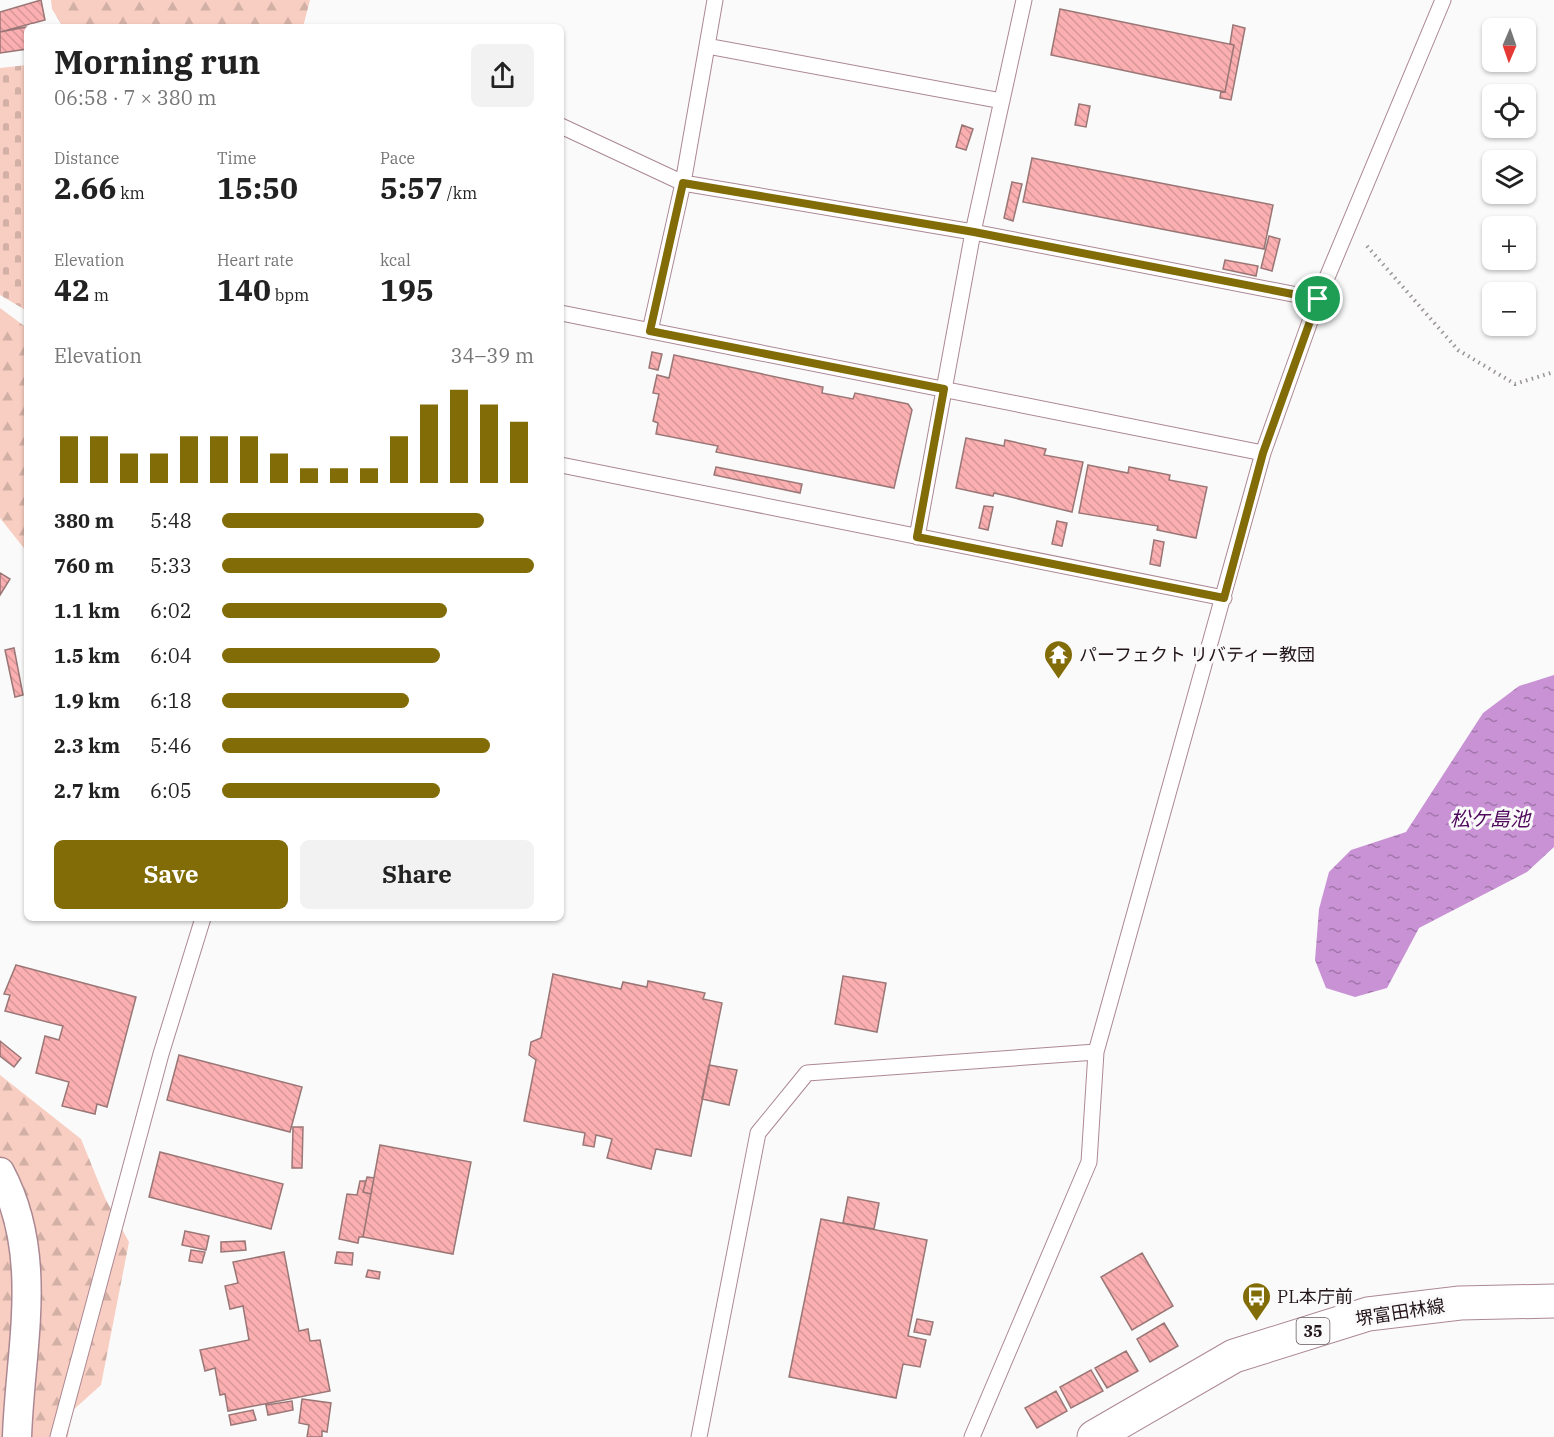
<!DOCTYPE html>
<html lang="en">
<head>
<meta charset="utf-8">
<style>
  :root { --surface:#fff; --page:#f2f2f2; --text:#222; --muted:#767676; --accent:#816c07 }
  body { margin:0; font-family:"IBM Plex Serif","Noto Sans JP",serif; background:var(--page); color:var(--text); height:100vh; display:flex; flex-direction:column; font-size:22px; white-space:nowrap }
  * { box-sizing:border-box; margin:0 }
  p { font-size:20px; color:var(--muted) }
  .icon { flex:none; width:33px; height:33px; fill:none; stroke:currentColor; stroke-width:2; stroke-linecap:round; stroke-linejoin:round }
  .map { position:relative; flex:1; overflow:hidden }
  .details { position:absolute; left:24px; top:24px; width:540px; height:897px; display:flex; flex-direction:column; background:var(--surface); border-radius:9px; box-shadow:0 2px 4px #0004 }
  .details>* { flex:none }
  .needle { width:39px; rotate:182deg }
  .controls { position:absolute; left:1482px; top:18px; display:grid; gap:12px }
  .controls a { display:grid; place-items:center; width:54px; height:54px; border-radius:9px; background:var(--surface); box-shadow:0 2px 4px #0004; font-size:30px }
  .pin { position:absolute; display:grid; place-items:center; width:51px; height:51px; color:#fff; margin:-26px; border:3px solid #fff; border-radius:50%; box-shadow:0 2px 6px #0007 }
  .round { display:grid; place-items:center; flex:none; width:63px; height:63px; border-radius:9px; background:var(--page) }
  .overview { display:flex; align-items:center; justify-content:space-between; height:102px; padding:0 30px }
  h1 { font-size:33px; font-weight:800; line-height:45px }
  .figures { display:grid; grid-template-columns:repeat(3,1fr); gap:9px; height:102px; padding:6px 30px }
  .figures div { display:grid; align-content:center }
  .figures b { font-size:30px; font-weight:800 }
  .figures small { font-size:16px; font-weight:400 }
  .figures p { font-size:16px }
  .chart { height:168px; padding:12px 30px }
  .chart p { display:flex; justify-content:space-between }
  .chart svg { width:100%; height:108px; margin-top:6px; stroke:var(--accent); stroke-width:6 }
  .action { display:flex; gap:12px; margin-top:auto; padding:12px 30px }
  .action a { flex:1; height:69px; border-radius:9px; background:var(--accent); color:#fff; font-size:24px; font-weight:800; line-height:69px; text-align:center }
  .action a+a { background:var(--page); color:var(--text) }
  ul { padding:0 30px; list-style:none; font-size:20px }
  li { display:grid; grid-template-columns:96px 72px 1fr; align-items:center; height:45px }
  li i { height:15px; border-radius:8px; background:var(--accent) }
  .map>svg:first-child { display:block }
  .forest { fill:url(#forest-firs) }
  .cemetery { fill:url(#cemetery-stones) }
  .water { fill:url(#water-ripples) }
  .building { fill:url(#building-back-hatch); stroke:#9a7676; stroke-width:1.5 }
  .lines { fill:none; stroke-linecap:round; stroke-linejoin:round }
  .lane-casing { stroke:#ac8893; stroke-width:17 }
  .street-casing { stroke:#ac8893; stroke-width:31 }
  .primary-casing { stroke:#ac8893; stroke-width:35 }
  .path { stroke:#9a9395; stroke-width:4; stroke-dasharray:1.5 4.5; stroke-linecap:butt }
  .lane { stroke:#fff; stroke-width:15 }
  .street { stroke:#fff; stroke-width:28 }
  .primary { stroke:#fff; stroke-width:33 }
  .route-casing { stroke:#fff; stroke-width:12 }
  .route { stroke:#816c07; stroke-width:8 }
  .labels { text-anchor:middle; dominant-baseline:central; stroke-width:6; stroke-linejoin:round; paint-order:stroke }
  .shield { fill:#fafafa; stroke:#645a5c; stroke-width:1.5 }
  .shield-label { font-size:16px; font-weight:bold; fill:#231519 }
  .poi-label { font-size:18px; fill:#231519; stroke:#fafafa; text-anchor:start }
  .street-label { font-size:18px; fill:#231519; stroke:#fafafa }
  .water-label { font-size:20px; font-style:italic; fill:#4f085b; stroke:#fafafa }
</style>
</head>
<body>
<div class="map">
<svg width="1554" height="1437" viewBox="0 0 1554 1437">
  <defs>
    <pattern id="forest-firs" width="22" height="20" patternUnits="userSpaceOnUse" patternTransform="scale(1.5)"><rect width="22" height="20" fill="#f7cec1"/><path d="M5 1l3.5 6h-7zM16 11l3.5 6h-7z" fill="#d3b0a5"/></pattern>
    <pattern id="cemetery-stones" width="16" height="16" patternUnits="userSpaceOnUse" patternTransform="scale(1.5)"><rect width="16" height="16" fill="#f7cec1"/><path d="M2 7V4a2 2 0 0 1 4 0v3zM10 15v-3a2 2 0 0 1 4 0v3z" fill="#d3b0a5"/></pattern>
    <pattern id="water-ripples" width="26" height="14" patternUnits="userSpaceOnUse" patternTransform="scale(1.5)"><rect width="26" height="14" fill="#c892d4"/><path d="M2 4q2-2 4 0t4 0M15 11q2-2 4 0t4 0" fill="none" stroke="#a276ab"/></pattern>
    <pattern id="building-back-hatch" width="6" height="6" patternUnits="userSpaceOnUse" patternTransform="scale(1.5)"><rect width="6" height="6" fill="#fbafb0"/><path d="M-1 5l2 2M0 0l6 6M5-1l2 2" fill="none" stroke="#d79697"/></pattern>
  </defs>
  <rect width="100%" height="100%" fill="#fafafa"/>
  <path class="forest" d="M51 0H310L303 27H63L52 9Z
    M0 308 27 328V552L0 518Z
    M0 1075 81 1139 105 1198 129 1242 101 1385 71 1412 68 1437H0Z"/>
  <path class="cemetery" d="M27 65V311L0 295V68Z"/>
  <path class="water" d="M1554 675V847L1527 872 1419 928 1387 988 1355 997 1326 988 1315 960 1319 909 1329 872 1351 850 1406 832 1483 713 1519 686Z"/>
  <path class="building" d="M41 0 45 20 0 32V12Z
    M1060 9 1234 45 1225 92 1051 55Z
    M1233 25 1245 28 1231 100 1220 98 1221 91 1225 92 1234 45 1230 44Z
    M27 27V49L0 53V32Z
    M1079 104 1090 106 1086 127 1075 125Z
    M962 125 973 129 966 150 956 147Z
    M1032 158 1273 205 1264 249 1023 202Z
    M1012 182 1022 184 1013 221 1004 218Z
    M1269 236 1280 239 1272 271 1261 268Z
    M1225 260 1258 266 1256 276 1223 269Z
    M652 352 662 354 658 370 649 368Z
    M674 355 823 387 822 393 853 399 855 393 908 404 912 410 894 488 716 452 718 446 656 434 658 423 653 421 659 394 653 393 657 375 669 378Z
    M966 438 1004 446 1005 440 1046 449 1044 455 1083 462 1072 512 994 493 993 496 956 488Z
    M1088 465 1128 473 1129 467 1170 475 1169 480 1207 487 1196 538 1157 530 1158 526 1079 513Z
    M716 467 802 484 800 493 714 475Z
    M984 506 993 507 988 530 979 528Z
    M1057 521 1067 523 1062 546 1052 544Z
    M1154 540 1164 542 1160 566 1150 564Z
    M0 573 10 579 0 595Z
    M14 648 23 695 15 697 5 650Z
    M16 965 136 997 107 1107 97 1104 95 1114 62 1106 69 1082 36 1073 45 1036 59 1040 63 1026 5 1011 10 995 4 994Z
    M553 974 621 989 623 982 647 987 648 981 705 993 703 999 722 1003 691 1156 656 1149 651 1169 607 1158 612 1139 596 1135 594 1147 583 1145 585 1133 524 1121 536 1060 529 1055 531 1042 541 1038Z
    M843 976 886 983 877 1032 835 1024Z
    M0 1041 21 1058 14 1067 0 1056Z
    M179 1055 302 1087 290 1132 167 1100Z
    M709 1065 737 1070 729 1105 702 1099Z
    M293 1127H303L302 1168H292Z
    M380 1145 471 1162 453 1254 363 1237Z
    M160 1152 283 1184 271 1229 149 1197Z
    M367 1177 374 1178 371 1194 363 1192Z
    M360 1181H366L363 1192 371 1194 363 1237H359L358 1243 339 1239 347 1194 357 1195Z
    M848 1197 879 1203 874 1229 843 1223Z
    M821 1219 927 1240 908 1336 926 1340 920 1367 903 1364 896 1398 789 1377Z
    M185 1231 209 1236 206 1250 182 1245Z
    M245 1241 246 1250 221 1252V1242Z
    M191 1250 205 1252 202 1263 189 1261Z
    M284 1252 299 1331 308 1329 310 1341 320 1340 330 1391 228 1411 225 1394 220 1395 215 1368 205 1371 200 1350 249 1340 243 1306 230 1309 225 1286 238 1283 233 1262Z
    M337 1252 353 1253 352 1265 335 1263Z
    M1142 1253 1173 1306 1132 1330 1101 1277Z
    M368 1270 380 1272 379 1279 366 1277Z
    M917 1319 933 1322 930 1335 914 1332Z
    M1164 1323 1178 1346 1150 1362 1137 1339Z
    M1126 1351 1138 1371 1107 1388 1095 1368Z
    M1091 1370 1103 1391 1071 1408 1060 1387Z
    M1056 1391 1067 1411 1037 1428 1025 1408Z
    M302 1399 331 1403 327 1432 322 1431V1437H307L309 1425 299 1423Z
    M292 1401 293 1410 268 1415 266 1405Z
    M253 1410 256 1420 231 1425 229 1415Z"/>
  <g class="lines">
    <defs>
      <path id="lane" d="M707 46 1002 101
        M561 126 683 183 973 232 1318 299
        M561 313 1263 453
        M650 331 683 183 715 0
        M561 465 1224 598
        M917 537 973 232 1024 0
        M58 1437 161 1054 203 918
        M699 1437 758 1133 807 1073 1096 1052
        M972 1437 1089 1162 1096 1052 1263 453 1318 299 1443 0"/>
      <path id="street" d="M0 1172C45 1256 20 1347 17 1437"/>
      <path id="primary" d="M1094 1437 1234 1356 1368 1314 1460 1303 1554 1301"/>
    </defs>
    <use href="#lane" class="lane-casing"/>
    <use href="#street" class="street-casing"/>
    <use href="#primary" class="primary-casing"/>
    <path class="path" d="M1367 246 1458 350 1515 384 1554 372"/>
    <use href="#lane" class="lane"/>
    <use href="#street" class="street"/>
    <use href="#primary" class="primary"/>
  </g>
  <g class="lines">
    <defs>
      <path id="route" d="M683 183 974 232 1318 299 1263 453 1224 598 917 537 944 389 650 331Z"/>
    </defs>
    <use href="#route" class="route-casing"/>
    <use href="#route" class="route"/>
  </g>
  <defs>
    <symbol id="temple-pin" viewBox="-11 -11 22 30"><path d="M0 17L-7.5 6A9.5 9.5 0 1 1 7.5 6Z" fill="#816c07" stroke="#fafafa"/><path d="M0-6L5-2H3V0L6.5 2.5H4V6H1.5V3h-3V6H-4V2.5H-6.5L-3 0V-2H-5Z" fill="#fff"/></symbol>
    <symbol id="bus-pin" viewBox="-11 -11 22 30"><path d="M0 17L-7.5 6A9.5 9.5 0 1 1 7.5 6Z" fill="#816c07" stroke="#fafafa"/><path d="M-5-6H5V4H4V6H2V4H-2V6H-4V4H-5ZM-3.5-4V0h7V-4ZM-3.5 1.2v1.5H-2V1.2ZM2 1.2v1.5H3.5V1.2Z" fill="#fff"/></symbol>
  </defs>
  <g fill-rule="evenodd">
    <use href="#temple-pin" x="1042" y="638" width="33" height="45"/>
    <use href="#bus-pin" x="1240" y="1280" width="33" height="45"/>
  </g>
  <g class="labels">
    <rect class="shield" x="1296.5" y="1318" width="33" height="26" rx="4.5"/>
    <g class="shield-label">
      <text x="1313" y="1331">35</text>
    </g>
    <g class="poi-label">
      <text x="1079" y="654">パーフェクト リバティー教団</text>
      <text x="1277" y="1296">PL本庁前</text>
    </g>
    <g class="street-label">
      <text transform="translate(1400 1312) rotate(-9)">堺富田林線</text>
    </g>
    <g class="water-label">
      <text x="1490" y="818">松ケ島池</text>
    </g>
  </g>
</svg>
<div class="controls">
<a><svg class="needle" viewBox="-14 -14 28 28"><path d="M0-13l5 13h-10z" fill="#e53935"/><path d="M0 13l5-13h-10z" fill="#767676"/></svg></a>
<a><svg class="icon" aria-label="locate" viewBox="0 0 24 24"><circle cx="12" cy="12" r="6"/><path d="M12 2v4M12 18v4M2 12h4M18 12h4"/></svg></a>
<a><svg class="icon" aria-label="layers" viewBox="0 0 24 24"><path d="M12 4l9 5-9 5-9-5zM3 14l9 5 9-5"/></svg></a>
<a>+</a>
<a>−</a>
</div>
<div class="pin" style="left:1318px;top:299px;background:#1e9e55"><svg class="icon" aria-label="arrive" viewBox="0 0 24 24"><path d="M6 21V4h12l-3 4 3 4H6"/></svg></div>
<section class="details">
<div class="overview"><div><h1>Morning run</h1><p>06:58 · 7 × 380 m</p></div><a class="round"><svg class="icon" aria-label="share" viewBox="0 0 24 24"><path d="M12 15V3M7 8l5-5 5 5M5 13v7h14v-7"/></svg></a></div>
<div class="figures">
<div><p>Distance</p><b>2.66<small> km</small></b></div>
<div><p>Time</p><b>15:50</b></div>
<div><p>Pace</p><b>5:57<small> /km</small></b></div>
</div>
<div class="figures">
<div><p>Elevation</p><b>42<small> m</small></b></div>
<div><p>Heart rate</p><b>140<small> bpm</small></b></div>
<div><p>kcal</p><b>195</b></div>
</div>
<div class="chart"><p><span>Elevation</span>34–39 m</p>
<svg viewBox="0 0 160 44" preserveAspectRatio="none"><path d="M5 44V25M15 44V25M25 44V32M35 44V32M45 44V25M55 44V25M65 44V25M75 44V32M85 44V38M95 44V38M105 44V38M115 44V25M125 44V12M135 44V6M145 44V12M155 44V19"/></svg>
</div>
<ul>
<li><b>380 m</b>5:48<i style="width:84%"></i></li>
<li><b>760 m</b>5:33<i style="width:100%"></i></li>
<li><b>1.1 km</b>6:02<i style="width:72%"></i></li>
<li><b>1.5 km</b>6:04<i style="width:70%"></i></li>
<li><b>1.9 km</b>6:18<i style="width:60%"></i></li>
<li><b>2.3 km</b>5:46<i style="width:86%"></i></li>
<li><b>2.7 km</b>6:05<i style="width:70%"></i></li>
</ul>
<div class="action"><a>Save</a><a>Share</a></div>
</section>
</div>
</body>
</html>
